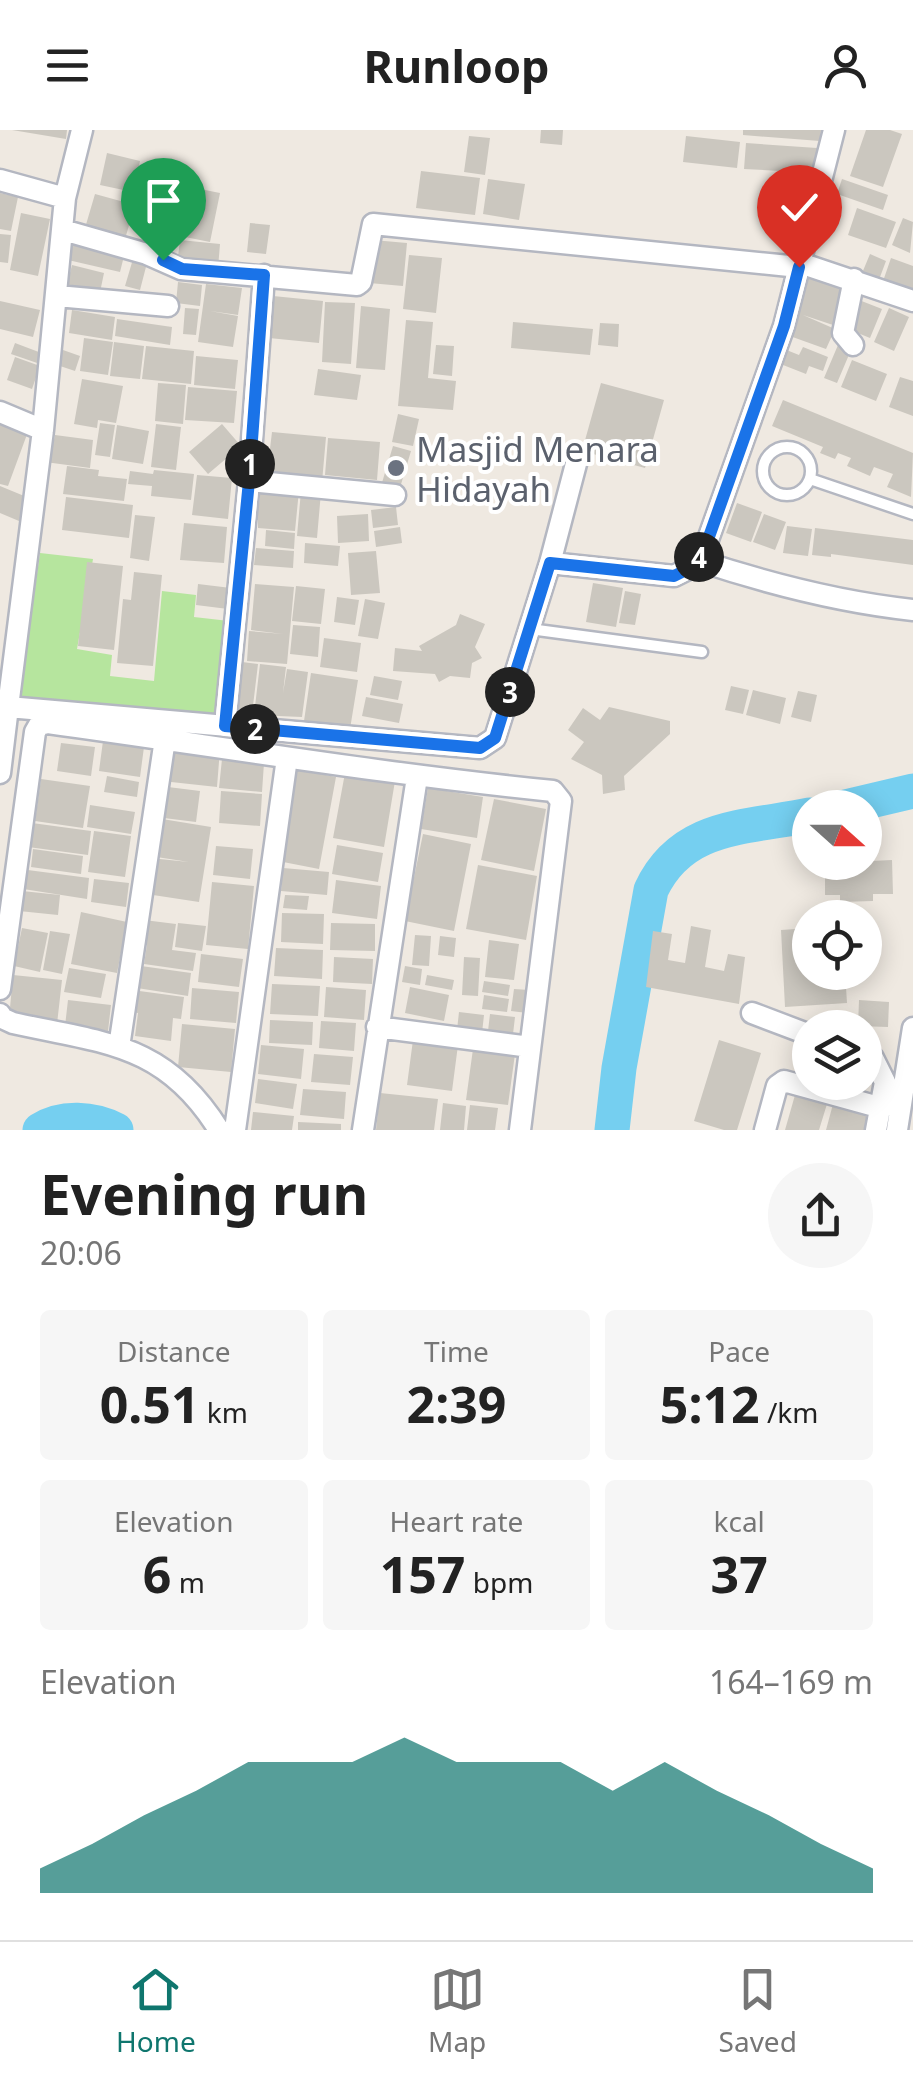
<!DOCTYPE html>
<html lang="en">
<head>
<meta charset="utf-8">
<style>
  :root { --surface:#fff; --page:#f6f6f6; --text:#222; --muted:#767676; --line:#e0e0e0; --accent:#0f766e }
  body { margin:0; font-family:"Noto Sans",sans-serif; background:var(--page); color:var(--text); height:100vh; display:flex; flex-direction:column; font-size:38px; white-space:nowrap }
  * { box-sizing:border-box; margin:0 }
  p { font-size:32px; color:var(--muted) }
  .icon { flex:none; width:55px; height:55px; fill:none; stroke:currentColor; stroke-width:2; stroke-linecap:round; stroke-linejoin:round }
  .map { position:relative; height:1000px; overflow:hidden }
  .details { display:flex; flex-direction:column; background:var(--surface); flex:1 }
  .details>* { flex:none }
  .needle { width:65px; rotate:111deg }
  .fabs { position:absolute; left:792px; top:660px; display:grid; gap:20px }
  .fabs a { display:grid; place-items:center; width:90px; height:90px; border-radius:50%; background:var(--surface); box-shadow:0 5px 25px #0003; font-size:50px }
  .pin { position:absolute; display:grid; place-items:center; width:85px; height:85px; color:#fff; margin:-102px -42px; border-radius:50% 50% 50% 0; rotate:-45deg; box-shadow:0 0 10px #0007 }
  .pin .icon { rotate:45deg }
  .km { position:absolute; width:50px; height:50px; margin:-25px; border-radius:50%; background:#222; color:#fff; font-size:28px; line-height:50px; text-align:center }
  .round { display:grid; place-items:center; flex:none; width:105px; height:105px; border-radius:52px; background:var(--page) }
  .overview { display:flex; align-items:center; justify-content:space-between; height:170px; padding:0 40px }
  h1 { font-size:55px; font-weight:700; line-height:75px }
  .stats { display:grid; grid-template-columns:repeat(3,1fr); gap:15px; height:170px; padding:10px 40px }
  .stats div { display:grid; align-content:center; border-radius:10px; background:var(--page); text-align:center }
  .stats b { font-size:50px; font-weight:700 }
  .stats small { font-size:28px; font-weight:400 }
  .stats p { font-size:28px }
  .chart { height:280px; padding:20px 40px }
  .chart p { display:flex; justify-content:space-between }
  .chart svg { width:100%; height:180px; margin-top:10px; fill:var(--accent); opacity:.7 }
  header { display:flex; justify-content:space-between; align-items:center; height:130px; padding:0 40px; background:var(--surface); font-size:45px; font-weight:700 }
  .menu { display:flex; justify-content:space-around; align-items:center; height:140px; border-top:2px solid var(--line); background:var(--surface); font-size:28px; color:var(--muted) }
  .menu a { display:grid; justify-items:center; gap:5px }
  .menu .active { color:var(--accent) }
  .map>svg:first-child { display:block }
  .green { fill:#b6e59e }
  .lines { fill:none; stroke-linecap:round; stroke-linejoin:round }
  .river { stroke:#75cff0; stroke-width:35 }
  .building { fill:#cbc7bf }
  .lane-casing { stroke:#b4b7c1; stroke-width:15 }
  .street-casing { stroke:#b4b7c1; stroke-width:25 }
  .lane { stroke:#fff; stroke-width:10 }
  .street { stroke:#fff; stroke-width:20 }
  .route-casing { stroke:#fff; stroke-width:20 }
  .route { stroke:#1a73e8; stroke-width:12 }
  .worship-dot { fill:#6b7280; stroke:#fff; stroke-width:4 }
  .labels { text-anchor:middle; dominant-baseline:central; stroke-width:8; stroke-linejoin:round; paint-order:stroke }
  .worship-label { font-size:35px; fill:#5b616d; stroke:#fff; text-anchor:start }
</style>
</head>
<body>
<header><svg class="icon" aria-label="menu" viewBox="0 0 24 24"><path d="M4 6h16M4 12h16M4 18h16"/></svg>Runloop<svg class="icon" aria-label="person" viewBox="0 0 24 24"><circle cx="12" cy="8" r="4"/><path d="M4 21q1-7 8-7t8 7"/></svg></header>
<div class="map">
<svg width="913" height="1000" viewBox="0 0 913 1000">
  <rect width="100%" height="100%" fill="#efe9e1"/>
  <path class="green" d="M40 423 93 429 77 519 112 525 110 546 154 551 162 461 196 465 194 487 229 491 215 598 19 571Z"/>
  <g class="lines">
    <path class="river" d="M841 678 913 661
      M40 1000C62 986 93 988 116 1000
      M612 1000 619 938 651 760C682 693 748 698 810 685"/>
  </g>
  <path class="building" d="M12 0H67L66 9Z
    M541 0H563L562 15 540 13Z
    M743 0H821L820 11 743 5Z
    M866 0H890L902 4 883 57 850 46Z
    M469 6 490 8 485 45 464 42Z
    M686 6 740 12 737 38 683 32Z
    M746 13 817 18 816 43 744 39Z
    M107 23 140 31 133 62 100 55Z
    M156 31 184 37 176 74 148 68Z
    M421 41 480 48 475 85 416 78Z
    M488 49 525 54 519 90 483 84Z
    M842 49 888 65 883 80 837 64Z
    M195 58 220 63 210 112 185 107Z
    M0 63 18 67 11 101 0 99Z
    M95 64 135 75 125 109 85 98Z
    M152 76 173 81 165 113 145 108Z
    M857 78 896 92 886 118 848 105Z
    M21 83 50 89 38 146 10 140Z
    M903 88 913 92 910 123 892 115Z
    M250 93 270 95 266 124 247 122Z
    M0 104 11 105 8 133 0 132Z
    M73 106 126 118 120 142 68 130Z
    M180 110 220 114 218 138 177 135Z
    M373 110 407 113 403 156 369 153Z
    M870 124 886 131 877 155 860 148Z
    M409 125 442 128 436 183 403 179Z
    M891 128 913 136V168L881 157Z
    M133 129 147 133 140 160 125 156Z
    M72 135 104 143 99 167 66 159Z
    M807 145 849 160 836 196 803 185 835 199 826 219 787 205Z
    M178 152 202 155 200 176 176 173Z
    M206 154 242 158 238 185 210 181 238 186 233 217 198 212Z
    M273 166 323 171 319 213 269 208Z
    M859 170 882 179 870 208 848 199Z
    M0 171 40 180 33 207 0 199Z
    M325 172 355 173 351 234 322 232Z
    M361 176 390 179 385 240 356 238Z
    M185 178 199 179 196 205 183 204Z
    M889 178 909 187 894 221 874 212Z
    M72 180 115 187 112 210 69 203Z
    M117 189 172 197 170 215 115 206Z
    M406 190 433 192 428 248 456 251 453 280 398 276Z
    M513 192 593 199 590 225 511 218Z
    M600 193 619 194 618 217 598 215Z
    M84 208 113 212 108 245 80 241Z
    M114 212 144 216 140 249 110 246Z
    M15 213 44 224 40 234 11 224Z
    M436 215 454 216 452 246 433 244Z
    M838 215 851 220 837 253 824 248Z
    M146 216 194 221 191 254 142 249Z
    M803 217 828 227 823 241 809 236 806 244 778 233 784 219 799 225Z
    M63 220 80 226 75 241 57 235Z
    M196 226 238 230 235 259 194 255Z
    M15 227 40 236 32 259 7 250Z
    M852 230 887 244 876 271 841 257Z
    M318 239 361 245 357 270 314 265Z
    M900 247 913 251V286L889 277Z
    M82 249 123 256 116 293 98 290 97 298 74 294Z
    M158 253 186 255 183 294 155 291Z
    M601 253 664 270 645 338 582 321Z
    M188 257 237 261 234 293 185 290Z
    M783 270 913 323 911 367 887 357 893 344 874 337 870 346 847 336 851 328 838 323 835 329 820 323 823 317 772 296Z
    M398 284 419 289 413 316 392 312Z
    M0 288 29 299 8 356 0 354Z
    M100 293 115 295 110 327 95 325Z
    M156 294 181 297 176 340 151 337Z
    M222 294 241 316 208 344 189 322Z
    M117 295 149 301 143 334 112 329Z
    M272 302 326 307 322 352 252 345 253 326 269 327Z
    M55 305 93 310 90 338 45 332 47 314 53 315Z
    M328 308 380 312 377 350 325 345Z
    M393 316 411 321 399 361 381 356Z
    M67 336 99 340 98 346 127 349 124 371 63 364Z
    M154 340 194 344 191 370 151 366 152 356 128 354 130 341 153 344Z
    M197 345 232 348 228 389 192 385Z
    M0 356 29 368 19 391 0 383Z
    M261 357 299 360 295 401 258 398V390L247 389 248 374H259Z
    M301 361 321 362 317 408 297 406Z
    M66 367 133 375 129 408 62 400Z
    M737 373 762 382 751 412 726 403Z
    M396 377 398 395 373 398 371 380Z
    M368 384 369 411 338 413 337 386Z
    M764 384 786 392 775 420 753 412Z
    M135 385 155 387 149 431 130 428Z
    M184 393 227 397 224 433 180 430Z
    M787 396 812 399 808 426 783 423Z
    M400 397 402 413 376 417 374 401Z
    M815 398 913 410V435L831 424V427L812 425Z
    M266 400 295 403 294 419 265 416Z
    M305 413 340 416 338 436 304 433Z
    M256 418 294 421 293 438 254 435Z
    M376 421 380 463 351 465 348 423Z
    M87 432 123 436 114 520 78 516Z
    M134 442 162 445 153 536 117 533 123 469 131 470Z
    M593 453 623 458 616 497 586 492Z
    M198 454 231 458 228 479 196 475Z
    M255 454 294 457 287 534 247 531 249 501 283 504 251 500Z
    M296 456 325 459 321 494 292 491Z
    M625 461 641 464 635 495 619 493Z
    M337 467 359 470 355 495 334 492Z
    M365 469 385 473 378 509 358 506Z
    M460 484 485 494 475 517 482 528 472 533 470 548 450 546 439 552 435 544 393 541 395 518 422 521 419 516 456 495Z
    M293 495 320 497 318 527 290 524Z
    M324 508 361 513 357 542 320 537Z
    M234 531 258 534 252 584 228 582Z
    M260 534 286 537 283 563 287 539 308 542 302 587 254 585Z
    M311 543 358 550 350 599 304 591Z
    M374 546 402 551 398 570 370 565Z
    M731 556 749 560 743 584 725 580Z
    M753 560 786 568 780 594 746 585Z
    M798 561 817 565 811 592 791 587Z
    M366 567 403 574 399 593 362 586Z
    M609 577 670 591V604L624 646 625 660 603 664 602 645 571 629 584 612 568 600 583 578 600 590Z
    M103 611 144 617 140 647 99 641Z
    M61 613 95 617 91 646 57 641Z
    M166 614 220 619 217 657 162 651Z
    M222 629 264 633 262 662 219 658Z
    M295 639 336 647 319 739 278 731Z
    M345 643 395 651 384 717 333 708Z
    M107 646 139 652 137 667 104 662Z
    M41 649 90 656 83 698 35 691Z
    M160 656 200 661 196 692 156 687Z
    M428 658 483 667 477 708 421 699Z
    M221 661 262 664 260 696 219 693Z
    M494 669 546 679 534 741 481 730Z
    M90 675 135 682 131 704 87 697Z
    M156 688 211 697 199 772 153 765 156 740 148 739 150 728 189 732 150 726Z
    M32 693 91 701 88 725 28 717Z
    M94 701 131 706 125 747 88 742Z
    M423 704 471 714 454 801 405 791Z
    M337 715 383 723 378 752 332 744Z
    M216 716 253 719 250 749 213 745Z
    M33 719 83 726 81 744 31 737Z
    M865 721H872V731L892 730 893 764H873V771L840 772V765H825V732H865Z
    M478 735 537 746 526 810 466 799Z
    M283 738 329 742 327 765 281 761Z
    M20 739 89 748 87 769 17 758Z
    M94 749 129 753 126 777 91 772Z
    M336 750 381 756 377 789 332 783Z
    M212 752 254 756 248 819 206 815Z
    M22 761 60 765 58 785 19 781Z
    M285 765 309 766 307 780 283 778Z
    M81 782 127 792 117 843 71 834Z
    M282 783 324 784 323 814 281 812Z
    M144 790 176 794 172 820 196 823 193 841 144 834 147 815 141 814Z
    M178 793 206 796 202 821 175 817Z
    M331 793 375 794V821L330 820Z
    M691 796 711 800 705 837 724 841 728 824 745 827 739 874 646 857 653 801 672 804 668 830 685 833Z
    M22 798 48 803 40 842 14 836Z
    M810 798V842H845L847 873 785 877 781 800Z
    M50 801 70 804 62 844 43 840Z
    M415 805 431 806 429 836 412 835Z
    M440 806 456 808 454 827 438 825Z
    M489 810 519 814 514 850 485 847Z
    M276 818 323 820 322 849 274 846Z
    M201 824 243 829 239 857 198 852Z
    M334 827 373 829 372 854 333 852Z
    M464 827 480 828 478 866 462 865Z
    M141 836 191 843 188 866 137 858Z
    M405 836 422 839 420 855 402 852Z
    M69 838 106 844 101 868 64 862Z
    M13 845 62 850 57 894 9 889Z
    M427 845 454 850 452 860 425 855Z
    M484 851 510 855 508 866 482 862Z
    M272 854 320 856 318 886 270 884Z
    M326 857 366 860 364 890 324 887Z
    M410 857 449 865 444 891 405 883Z
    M192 858 239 862 236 893 190 889Z
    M514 859 529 860 527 883 511 881Z
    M132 860 184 867 181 889 173 888 171 911 135 906 138 883 129 882Z
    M484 865 509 869 507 882 482 879Z
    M68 870 111 875 108 901 65 896Z
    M859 870 889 872 888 897 858 896Z
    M459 882 484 885 482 903 457 900Z
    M490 884 515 887 513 904 488 901Z
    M270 890 313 892 312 915 269 913Z
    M321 891 356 893 354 921 319 918Z
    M182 894 235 899 231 942 178 937Z
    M413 910 458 915 452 961 407 955Z
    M719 910 761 923 737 1000H724L694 991Z
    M261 915 304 919 301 949 258 944Z
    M473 919 515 924 508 975 466 970Z
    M314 924 353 927 350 955 311 952Z
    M258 949 297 954 293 979 255 973Z
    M303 959 346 962 344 989 300 985Z
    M380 963 438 969 434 1000H376Z
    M795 965 827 974 819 1000H785Z
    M443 973 466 976 464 1000H440Z
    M833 974 876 986 872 1000H826Z
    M470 975 498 978 495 1000H467Z
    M253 982 294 986 292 1000H251Z
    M298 992 341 994V1000H298Z"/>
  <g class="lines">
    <defs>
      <path id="lane" d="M763 341a24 24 0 1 1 48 0a24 24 0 1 1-48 0Z
        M810 349 913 384
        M530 499 702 522"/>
      <path id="street" d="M0 50 65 68
        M63 100 147 124 181 139 357 155 361 152 373 94 799 137
        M800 133 913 171
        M57 166 168 176
        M853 215 843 203 854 149
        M0 282 43 300
        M249 351 395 365
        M697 430C769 454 838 472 913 480
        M550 433 577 330
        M8 577 43 300 65 68 82 0
        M225 596 249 351 264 145
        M0 643 8 577 480 618 495 608 550 433 674 446 692 437 705 418 784 196 834 0
        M0 859 35 602 39 595 48 593C216 616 384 644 553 661L561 671 520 1000
        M752 883 810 905
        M0 884 2 888 13 893C104 913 165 913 219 1000
        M377 897 530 917
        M119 917 165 609
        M865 925 873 928 885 952 876 1000
        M235 1000 287 628
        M363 1000 417 647
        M765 1000 777 956 784 951 882 978
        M897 1000 913 898"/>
    </defs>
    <use href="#lane" class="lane-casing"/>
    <use href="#street" class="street-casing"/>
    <use href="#lane" class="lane"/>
    <use href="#street" class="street"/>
  </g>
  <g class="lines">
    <defs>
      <path id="route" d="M163 130 182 139 264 145 249 351 225 596 480 618 495 608 550 433 674 446 692 437 705 418 784 196 799 137"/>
    </defs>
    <use href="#route" class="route-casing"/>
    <use href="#route" class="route"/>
  </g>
  <circle class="worship-dot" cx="396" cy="338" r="10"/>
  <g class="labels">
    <g class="worship-label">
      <text x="416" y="318">Masjid Menara<tspan x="416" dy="40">Hidayah</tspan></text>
    </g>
  </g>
</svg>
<div class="fabs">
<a><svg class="needle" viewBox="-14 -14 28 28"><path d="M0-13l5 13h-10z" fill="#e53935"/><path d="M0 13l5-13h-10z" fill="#767676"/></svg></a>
<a><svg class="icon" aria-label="locate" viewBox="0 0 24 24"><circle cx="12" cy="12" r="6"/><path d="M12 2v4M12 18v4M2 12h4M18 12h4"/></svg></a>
<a><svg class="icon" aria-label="layers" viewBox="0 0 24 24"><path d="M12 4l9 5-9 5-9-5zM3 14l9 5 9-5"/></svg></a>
</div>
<div class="pin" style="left:163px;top:130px;background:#1e9e55"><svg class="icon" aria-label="arrive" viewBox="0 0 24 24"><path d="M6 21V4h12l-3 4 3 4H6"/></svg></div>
<div class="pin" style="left:799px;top:137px;background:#d93025"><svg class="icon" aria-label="check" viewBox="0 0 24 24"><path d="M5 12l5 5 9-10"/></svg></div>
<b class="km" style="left:250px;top:334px">1</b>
<b class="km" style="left:255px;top:599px">2</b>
<b class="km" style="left:510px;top:562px">3</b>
<b class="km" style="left:699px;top:427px">4</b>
</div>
<section class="details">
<div class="overview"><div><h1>Evening run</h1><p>20:06</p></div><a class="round"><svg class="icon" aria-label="share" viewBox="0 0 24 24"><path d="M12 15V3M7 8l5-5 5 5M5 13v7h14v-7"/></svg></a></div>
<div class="stats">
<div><p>Distance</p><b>0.51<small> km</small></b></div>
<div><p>Time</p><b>2:39</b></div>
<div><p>Pace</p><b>5:12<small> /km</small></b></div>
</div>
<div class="stats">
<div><p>Elevation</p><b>6<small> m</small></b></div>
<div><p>Heart rate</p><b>157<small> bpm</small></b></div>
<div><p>kcal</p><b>37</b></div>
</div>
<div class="chart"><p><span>Elevation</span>164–169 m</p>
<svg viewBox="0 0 160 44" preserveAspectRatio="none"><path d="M0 44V38L10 32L20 25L30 19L40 12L50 12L60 12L70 6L80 12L90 12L100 12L110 19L120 12L130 19L140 25L150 32L160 38V44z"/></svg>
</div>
</section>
<nav class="menu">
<a class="active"><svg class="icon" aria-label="home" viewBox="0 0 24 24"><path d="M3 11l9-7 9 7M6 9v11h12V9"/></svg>Home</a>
<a><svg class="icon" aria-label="map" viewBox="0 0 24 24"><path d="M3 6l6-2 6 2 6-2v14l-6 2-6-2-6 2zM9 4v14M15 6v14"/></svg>Map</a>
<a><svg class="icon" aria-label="saved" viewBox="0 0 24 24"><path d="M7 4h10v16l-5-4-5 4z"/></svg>Saved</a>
</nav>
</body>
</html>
